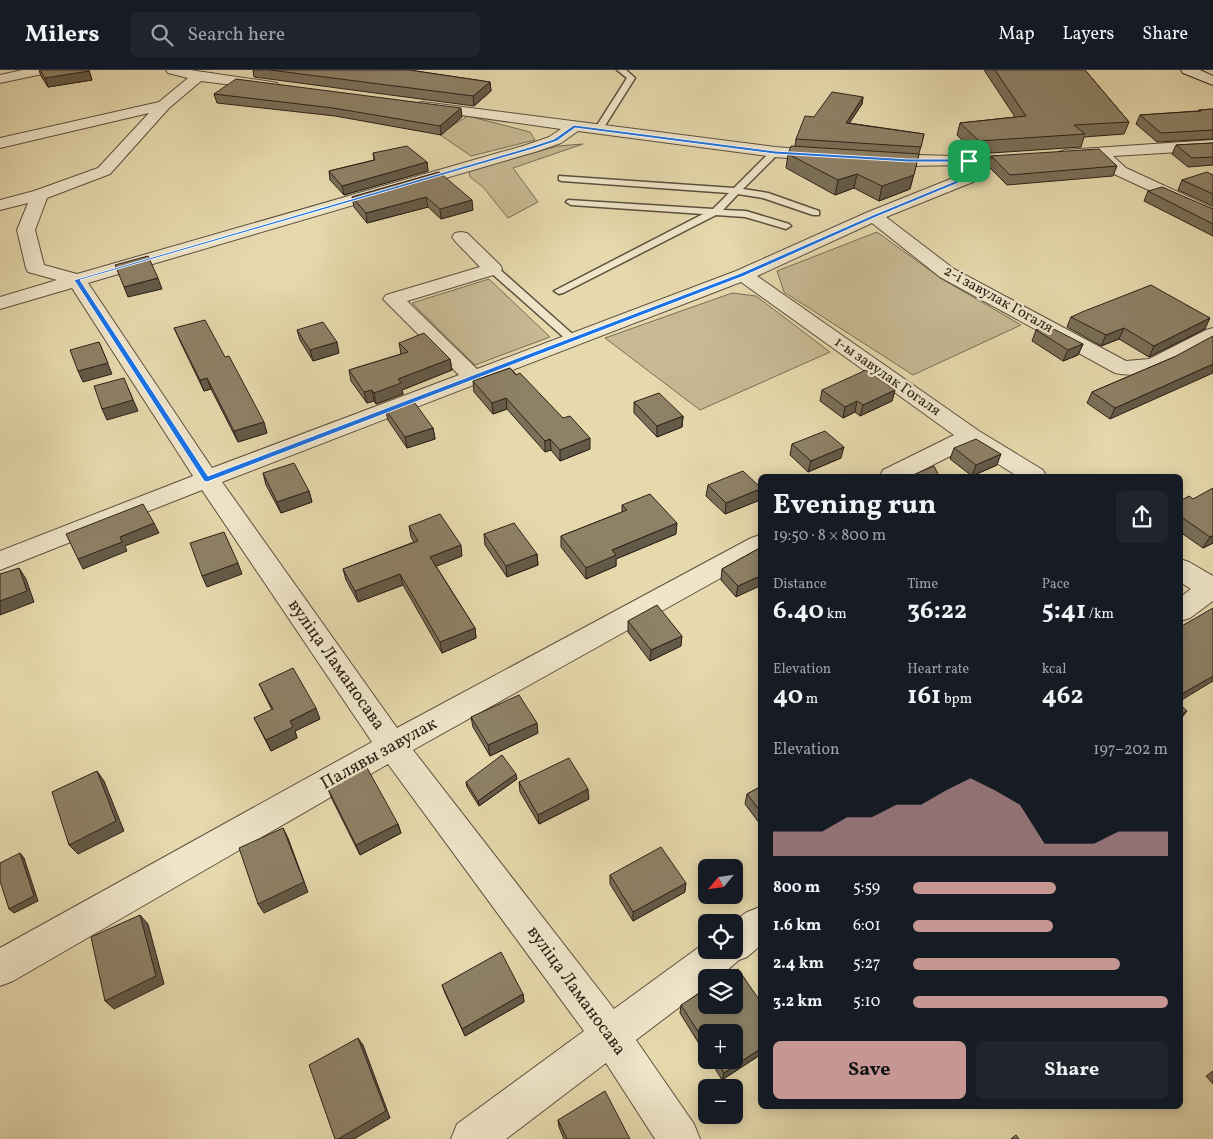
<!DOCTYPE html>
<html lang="en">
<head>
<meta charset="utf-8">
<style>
  :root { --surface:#171b24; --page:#20242c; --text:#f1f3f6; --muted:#9ea1a6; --line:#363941; --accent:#c59692 }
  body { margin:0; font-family:Vollkorn,serif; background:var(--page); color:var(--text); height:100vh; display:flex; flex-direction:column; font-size:19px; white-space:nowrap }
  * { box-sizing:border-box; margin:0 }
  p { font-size:16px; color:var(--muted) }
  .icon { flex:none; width:28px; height:28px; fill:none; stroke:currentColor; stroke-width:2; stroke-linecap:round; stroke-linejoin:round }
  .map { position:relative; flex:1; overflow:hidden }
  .details { position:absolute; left:758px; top:404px; width:425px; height:635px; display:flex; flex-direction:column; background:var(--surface); border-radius:8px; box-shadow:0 2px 12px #0003 }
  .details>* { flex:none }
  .needle { width:32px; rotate:241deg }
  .fabs { position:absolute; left:698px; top:789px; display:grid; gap:10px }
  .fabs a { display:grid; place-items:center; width:45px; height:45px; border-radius:8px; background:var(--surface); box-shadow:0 2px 12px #0003; font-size:25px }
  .pin { position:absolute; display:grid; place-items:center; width:42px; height:42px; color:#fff; margin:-21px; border-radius:10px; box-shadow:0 2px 8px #0006 }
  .round { display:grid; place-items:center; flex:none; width:52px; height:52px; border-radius:8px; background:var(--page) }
  .overview { display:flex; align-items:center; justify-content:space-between; height:85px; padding:0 15px }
  h1 { font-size:28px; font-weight:700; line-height:38px }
  .stats { display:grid; grid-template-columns:repeat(3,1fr); gap:8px; height:85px; padding:5px 15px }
  .stats div { display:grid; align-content:center }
  .stats b { font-size:25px; font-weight:700 }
  .stats small { font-size:14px; font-weight:400 }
  .stats p { font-size:14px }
  .chart { height:140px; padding:10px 15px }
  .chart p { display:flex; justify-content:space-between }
  .chart svg { width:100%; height:90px; margin-top:5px; fill:var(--accent); opacity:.7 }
  .cta { display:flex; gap:10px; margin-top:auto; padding:10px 15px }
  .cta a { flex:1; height:58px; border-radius:8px; background:var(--accent); color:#111; font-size:20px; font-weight:700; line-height:58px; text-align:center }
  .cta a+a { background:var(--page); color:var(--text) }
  ul { padding:0 15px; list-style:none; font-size:16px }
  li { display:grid; grid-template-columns:80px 60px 1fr; align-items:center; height:38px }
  li i { height:12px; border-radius:6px; background:var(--accent) }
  header { display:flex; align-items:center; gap:30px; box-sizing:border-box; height:70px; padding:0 25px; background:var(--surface); border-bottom:1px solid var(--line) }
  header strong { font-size:24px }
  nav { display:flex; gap:28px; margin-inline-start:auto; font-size:18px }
  .search { width:350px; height:45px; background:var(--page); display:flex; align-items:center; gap:12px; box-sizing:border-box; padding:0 18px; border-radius:8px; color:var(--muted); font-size:19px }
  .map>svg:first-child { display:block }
  .green { fill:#c7ba94; stroke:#7a6e56 }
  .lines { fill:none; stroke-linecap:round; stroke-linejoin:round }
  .lane-casing { stroke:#5c4f3e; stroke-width:3 }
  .street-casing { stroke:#5c4f3e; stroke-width:2 }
  .secondary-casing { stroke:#2e2119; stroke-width:2 }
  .lane { fill:#efe6ca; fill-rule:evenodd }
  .street { fill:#efe6ca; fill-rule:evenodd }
  .secondary { fill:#efe6ca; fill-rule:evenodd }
  .wall { fill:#7a6f58; stroke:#2e2119 }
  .shaded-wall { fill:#635a47; stroke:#2e2119 }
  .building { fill:#8e8166; stroke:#2e2119 }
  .route { fill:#1a73e8; stroke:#fff; fill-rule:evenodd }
  .labels { text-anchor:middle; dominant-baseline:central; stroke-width:5; stroke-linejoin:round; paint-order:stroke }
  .far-street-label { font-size:15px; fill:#2e2119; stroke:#efe6ca }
  .street-label { font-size:18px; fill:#2e2119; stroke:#efe6ca }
</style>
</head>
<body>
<header>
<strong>Milers</strong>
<div class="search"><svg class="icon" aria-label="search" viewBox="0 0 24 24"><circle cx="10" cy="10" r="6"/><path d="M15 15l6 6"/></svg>Search here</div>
<nav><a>Map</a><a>Layers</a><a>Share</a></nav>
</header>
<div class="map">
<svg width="1213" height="1069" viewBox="0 0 1213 1069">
  <rect width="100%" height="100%" fill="#e6d9ad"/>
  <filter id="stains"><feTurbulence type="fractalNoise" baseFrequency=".004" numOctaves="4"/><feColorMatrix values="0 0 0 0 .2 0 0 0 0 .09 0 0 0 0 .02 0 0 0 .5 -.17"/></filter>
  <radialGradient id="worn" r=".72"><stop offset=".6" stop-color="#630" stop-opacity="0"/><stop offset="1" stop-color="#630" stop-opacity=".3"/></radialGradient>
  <path class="green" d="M468 46 530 62 535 70 471 86 439 64Z
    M583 74 513 98 538 132 508 148 483 117 470 107 469 101 558 76Z
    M877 162 942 209 1021 255 913 305 784 222 777 201Z
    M489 209 550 267 475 295 412 233Z
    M732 223 756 226 830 282 700 340 605 268Z"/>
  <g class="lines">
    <defs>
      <path id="lane" d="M617 0H626L635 8 601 62H595L594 60 627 8Z
        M775 79 779 82 778 84 743 119 768 123 819 141V145H813L763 128 738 124 723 140 746 141 789 154 791 156 786 159 745 147 716 145 563 223 559 224 554 221 703 144 571 135 566 132 568 130 713 139 729 123 562 111 559 110V106L734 118 772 80Z
        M493 196 497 197 577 268 579 270 577 272H569L489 201 488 199 489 197Z"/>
      <path id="street" d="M23 0H49L47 3 0 13V5Z
        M166 0H190L272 12 277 13 279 16 277 19 272 20 201 11 169 38 110 104 47 128 35 160 44 195 77 204 526 75 549 67 561 59 418 39 416 36 418 33 423 32 775 77 825 81 831 83 833 86 831 89 825 91 775 87 578 61 561 73 538 81 88 213 212 398 459 305 383 229 386 225 480 197 455 171 452 167 455 163 461 162 467 163 500 195 502 199 500 203 407 231 477 299 736 201 868 142 963 104 962 95 909 96 874 92 872 89 874 86 880 84 993 87 995 90 993 93 978 95 980 106 978 110 886 147 954 199 1126 291 1149 289 1206 260 1213 258V272C1183 288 1151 311 1115 303L940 207 872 153 757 206 979 361 1043 400 1046 406H1017L970 376 911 406H880L883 400 954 365 741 212 222 412 397 658 751 468 760 465V486L413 680 614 939 706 872V880H734L733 852 747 842 760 837V876L747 887 739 890 718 908H706V917L636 970 694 1054 700 1069H655L606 993 506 1069H451L457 1054 584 961 388 694 13 911 0 916V878L372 672 202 420 0 500V481L193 406 72 218 0 239V227L57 210 28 202 26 198 17 160 28 133 0 140V130L34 121 98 98 149 43 0 78V68L159 32 188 8 168 3Z
        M1213 70V80L1113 86 1126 98 1213 138V150L1114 104 1096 88 1065 90 1059 88 1057 85 1059 82 1065 80Z
        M1180 489 1189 492 1213 506V531L1190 548 1180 551V527L1191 519 1180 512Z"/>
      <path id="secondary" d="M1181 0H1200L1213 6V15L1183 3Z"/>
    </defs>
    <use href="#lane" class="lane-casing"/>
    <use href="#street" class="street-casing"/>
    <use href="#secondary" class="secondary-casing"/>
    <use href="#lane" class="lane"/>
    <use href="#street" class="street"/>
    <use href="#secondary" class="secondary"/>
  </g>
  <path class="wall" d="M39 0H89L92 10 48 17 41 6Z
    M253 0H409L490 12 491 21 474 36 254 7Z
    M984 0H1085L1129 52 1124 64 1084 67 1081 77 976 84 957 65 960 53 1015 47Z
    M214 24 462 47 441 65 335 46 217 33Z
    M863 27 862 34 849 53 924 64 910 119 879 131 854 118 835 125 786 98 788 84 795 76 796 69 814 47Z
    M1213 39V69L1157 72 1136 54 1140 45 1198 41 1199 40Z
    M1213 73V95L1188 97 1172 84 1176 75Z
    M373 83 427 92 428 101 344 125 330 110 329 101 374 90Z
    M991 86 1117 96 1113 106 1007 115 988 96Z
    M439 102 473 140 441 149 428 137 367 153 354 137 352 127Z
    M1213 105V136L1178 120 1182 110Z
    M1148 121 1213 139V166L1144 131Z
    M1071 247 1205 259 1149 287 1119 269 1101 276 1067 257Z
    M174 258 225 287 267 363 238 372 211 319 204 321 179 269Z
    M297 260 339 283 313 291 300 270Z
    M1036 260 1083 274 1078 285 1063 291 1032 271Z
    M399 273 450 289 452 300 402 320 403 324 376 334 374 331 367 333 351 311 349 300 401 284Z
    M1174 287 1110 349 1087 333 1092 322Z
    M510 298 590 379 560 391 551 380 545 382 507 339 493 344 474 322 473 311Z
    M822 320H895L892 331 860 346 855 342 843 348 820 331Z
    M634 332 683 346 682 357 657 367 634 343Z
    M385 339 433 358 435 369 407 378 388 350Z
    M792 374 841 388 808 402 790 385Z
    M954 378 997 395 972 406 950 389Z
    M263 403 309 421 312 432 281 443 266 415Z
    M708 415 760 430 725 444 706 426Z
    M1193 429 1213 473 1203 478 1180 462V431Z
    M622 435 676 464 616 489V496L586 509 561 477V466L622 442Z
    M409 456 462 486 436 496 475 558 476 568 442 583 403 515 358 532 346 510 343 499 414 472 411 467Z
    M484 464 537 484 538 495 507 507 485 475Z
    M758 479 736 527 721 510 722 499Z
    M628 551 681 576 650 591 628 562Z
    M259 614 320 649 295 661 297 668 271 681 254 648 272 640Z
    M471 647 538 663 490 686 473 657Z
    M517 709 479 736 467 717 466 712Z
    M519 712 589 729 539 754 520 722Z
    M760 717V754L745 734 747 724Z
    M328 719 398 754 401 763 360 785 332 729Z
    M610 805 685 822 633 851 610 814Z
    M442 915 523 924 524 932 465 966 445 923Z
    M760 931V985L722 1010 710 990H734L706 962V985L680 943 681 935Z
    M1213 1001V1014L1206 1006Z
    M558 1050 630 1069H564L559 1057Z"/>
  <path class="shaded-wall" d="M89 1 92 10 48 17 45 8Z
    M490 12 491 21 474 36 473 26Z
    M863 27 862 34 845 60 846 53Z
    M461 38 462 47 441 65 440 56Z
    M919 84 910 119 879 131 882 116Z
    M427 92 428 101 344 125 342 116Z
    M857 104 854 118 835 125 838 110Z
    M426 127 428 137 367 153 366 143Z
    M472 130 473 140 441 149 440 139Z
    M158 208 162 219 128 227 124 217Z
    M1210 248 1205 259 1149 287 1154 276Z
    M1124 258 1119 269 1101 276 1106 265Z
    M99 272 112 304 83 312 78 301Z
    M337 272 339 283 313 291 310 280Z
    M1083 274 1078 285 1063 291 1068 280Z
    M450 289 452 300 402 320 403 324 376 334 374 323 398 309Z
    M1213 294V303L1110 349 1115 338Z
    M207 308 211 319 204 321 200 310Z
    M128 318 138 341 107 350 102 339Z
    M372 320 374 331 367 333 364 322Z
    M895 320 892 331 860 346 863 335Z
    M506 328 507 339 493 344 492 333Z
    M857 331 855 342 843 348 845 337Z
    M683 346 682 357 657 367V356Z
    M264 352 267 363 238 372 234 361Z
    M433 358 435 369 407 378 405 367Z
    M590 368V379L560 391V380Z
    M550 369 551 380 545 382V371Z
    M844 377 841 388 808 402 811 391Z
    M1001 384 997 395 972 406 976 395Z
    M760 419V430L725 444 726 433Z
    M309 421 312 432 281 443 277 432Z
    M154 453 159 463 125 476 127 481 83 499 78 489 120 467Z
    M677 453 676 464 616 489V496L586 509V498L612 480Z
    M1213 466V473L1203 478 1210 467Z
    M461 475 462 486 432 498 430 487Z
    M537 484 538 495 507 507 506 496Z
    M238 493 242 504 207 517 202 506Z
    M19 498 26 509 34 532 0 545V531Z
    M400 504 403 515 358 532 355 521Z
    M760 506V516L736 527 738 516Z
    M475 558 476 568 442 583 440 572Z
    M682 566 681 576 650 591 651 580Z
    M1213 606V611L1180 631V625Z
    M316 638 320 649 295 661 297 668 271 681 266 670 290 651Z
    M1187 641 1180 650V645Z
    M537 653 538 663 490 686 488 675Z
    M97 701 104 711 124 761 78 784 69 775Z
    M516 704 517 709 479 736 478 731Z
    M588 719 589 729 539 754 538 745Z
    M398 754 401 763 360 785 356 775Z
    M283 758 288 768 308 822 264 843 258 834Z
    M20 783 24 788 38 831 14 843 9 839Z
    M686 813 685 822 633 851V842Z
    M140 845 148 854 164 914 114 939 105 931Z
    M523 924 524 932 465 966 462 959Z
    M358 968 363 975 390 1048 354 1069H338Z
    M760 979V985L722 1010 724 1003Z"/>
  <path class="building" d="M40 0H89V1L45 8Z
    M270 0H409L490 12 473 26Z
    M995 0H1085L1129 52 1074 55 1085 64 979 71 960 53 1026 46Z
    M236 9 461 38 440 56 333 38 214 24Z
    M832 22 863 27 846 53 924 64 921 77 796 69 805 46 814 47Z
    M1213 39V60L1161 63 1140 45 1201 41 1199 40Z
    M1213 73V87L1192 88 1176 75Z
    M407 76 427 92 342 116 329 101 375 90 373 83Z
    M791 76 919 84 914 105 882 116 857 104 838 110 788 84Z
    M1099 79 1117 96 1010 105 991 86Z
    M439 102 472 130 440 139 426 127 366 143 352 127Z
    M1207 102 1213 105V124L1182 110Z
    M1162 117 1213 139V154L1148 121Z
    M148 186 158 208 124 217 115 195Z
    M1151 215 1210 248 1154 276 1124 258 1106 265 1071 247 1082 242Z
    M205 250 225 287 229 286 264 352 234 361 207 308 200 310 174 258Z
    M323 252 337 272 310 280 297 260Z
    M1048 256 1083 274 1068 280 1036 260Z
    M424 263 450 289 398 309 401 313 374 323 372 320 364 322 349 300 408 282 399 273Z
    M1213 266V294L1115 338 1092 322 1174 287Z
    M99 272 108 293 78 301 70 280Z
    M510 298 516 305 520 303 563 348 570 346 590 368 560 380 550 369 545 371 506 328 492 333 473 311Z
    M866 300 895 320 863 335 857 331 845 337 822 320Z
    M124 308 133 330 102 339 94 316Z
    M659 323 683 346 657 356 634 332Z
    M412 329 433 358 405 367 385 339Z
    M825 361 844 377 811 391 792 374Z
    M976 369 1001 384 976 395 954 378Z
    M294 393 309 421 277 432 263 403Z
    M934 396 939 406H911Z
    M743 401 760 417V419L726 433 708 415Z
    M1213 418V466L1210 467 1180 446V431L1189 426 1193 429Z
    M650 424 677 453 612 480 616 485 586 498 561 466 627 440 622 435Z
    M143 434 154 453 120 467 122 472 78 489 66 464Z
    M440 444 461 475 430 487 475 558 440 572 400 504 355 521 343 499 418 471 409 456Z
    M514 453 537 484 506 496 484 464Z
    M224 462 238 493 202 506 190 473Z
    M758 479 760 481V506L738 516 722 499Z
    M19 498 27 521 0 531V504Z
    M657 535 682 566 651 580 628 551Z
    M1213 538V606L1180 625V557Z
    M293 598 316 638 290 651 293 657 266 670 254 648 273 639 259 614Z
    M519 625 537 653 488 675 471 647Z
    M1180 635 1187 641 1180 645Z
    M502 685 516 704 478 731 466 712Z
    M569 688 588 719 538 745 519 712Z
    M366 696 398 754 356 775 328 719Z
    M97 701 116 751 69 775 52 722Z
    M760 717V741L747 724Z
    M283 758 304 812 258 834 239 778Z
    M661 777 686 813 633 842 610 805Z
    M20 783 34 826 9 839 0 811V793Z
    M140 845 156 906 105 931 91 867Z
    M501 882 523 924 462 959 442 915Z
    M738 899 760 931V979L724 1003 716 990H734V962H706V974L681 935 706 919V935H734V908H724Z
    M358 968 386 1041 338 1069H335L309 995Z
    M605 1021 630 1069H567L558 1050Z
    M1016 1065 1019 1069H1011Z"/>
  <path class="route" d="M574 55 775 81 909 89H969L972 91 975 106 876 147 744 206 207 412 204 411 74 210 530 77 554 69ZM575 58 775 84 909 92H967L970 105 873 145 741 203 208 406 80 210 533 79 557 71Z"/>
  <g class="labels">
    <g class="far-street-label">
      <text transform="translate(998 230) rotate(29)">2-і завулак Гогаля</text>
      <text transform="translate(887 307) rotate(35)">1-ы завулак Гогаля</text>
    </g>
    <g class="street-label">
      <text transform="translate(336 595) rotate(55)">вуліца Ламаносава</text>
      <text transform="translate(379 684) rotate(-29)">Палявы завулак</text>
      <text transform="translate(576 921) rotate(54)">вуліца Ламаносава</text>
    </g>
  </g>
  <rect width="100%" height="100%" filter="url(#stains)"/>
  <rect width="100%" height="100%" fill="url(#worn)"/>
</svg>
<div class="fabs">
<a><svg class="needle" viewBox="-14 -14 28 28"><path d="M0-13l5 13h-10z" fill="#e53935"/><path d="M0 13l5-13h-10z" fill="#9ea1a6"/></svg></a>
<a><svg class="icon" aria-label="locate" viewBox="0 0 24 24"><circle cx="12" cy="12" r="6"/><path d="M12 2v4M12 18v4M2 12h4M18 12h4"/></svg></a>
<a><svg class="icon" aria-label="layers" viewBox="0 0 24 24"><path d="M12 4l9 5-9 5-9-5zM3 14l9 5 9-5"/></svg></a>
<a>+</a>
<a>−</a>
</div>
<div class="pin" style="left:969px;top:91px;background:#1e9e55"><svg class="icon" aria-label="arrive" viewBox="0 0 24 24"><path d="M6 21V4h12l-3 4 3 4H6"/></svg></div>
<section class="details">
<div class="overview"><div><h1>Evening run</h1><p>19:50 · 8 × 800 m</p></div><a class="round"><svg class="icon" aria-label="share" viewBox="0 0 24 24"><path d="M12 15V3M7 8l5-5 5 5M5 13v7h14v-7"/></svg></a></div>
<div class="stats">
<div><p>Distance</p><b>6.40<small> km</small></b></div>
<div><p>Time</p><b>36:22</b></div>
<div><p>Pace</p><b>5:41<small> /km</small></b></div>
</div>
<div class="stats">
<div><p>Elevation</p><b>40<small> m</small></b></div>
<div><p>Heart rate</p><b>161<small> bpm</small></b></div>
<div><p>kcal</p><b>462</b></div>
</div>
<div class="chart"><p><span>Elevation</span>197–202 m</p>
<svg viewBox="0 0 160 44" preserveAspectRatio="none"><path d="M0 44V32L10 32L20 32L30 25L40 25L50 19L60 19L70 12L80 6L90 12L100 19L110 38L120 38L130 38L140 32L150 32L160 32V44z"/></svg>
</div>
<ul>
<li><b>800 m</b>5:59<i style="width:56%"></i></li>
<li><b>1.6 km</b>6:01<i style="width:55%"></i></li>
<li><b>2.4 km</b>5:27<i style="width:81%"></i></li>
<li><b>3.2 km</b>5:10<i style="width:100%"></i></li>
</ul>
<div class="cta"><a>Save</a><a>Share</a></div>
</section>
</div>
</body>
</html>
